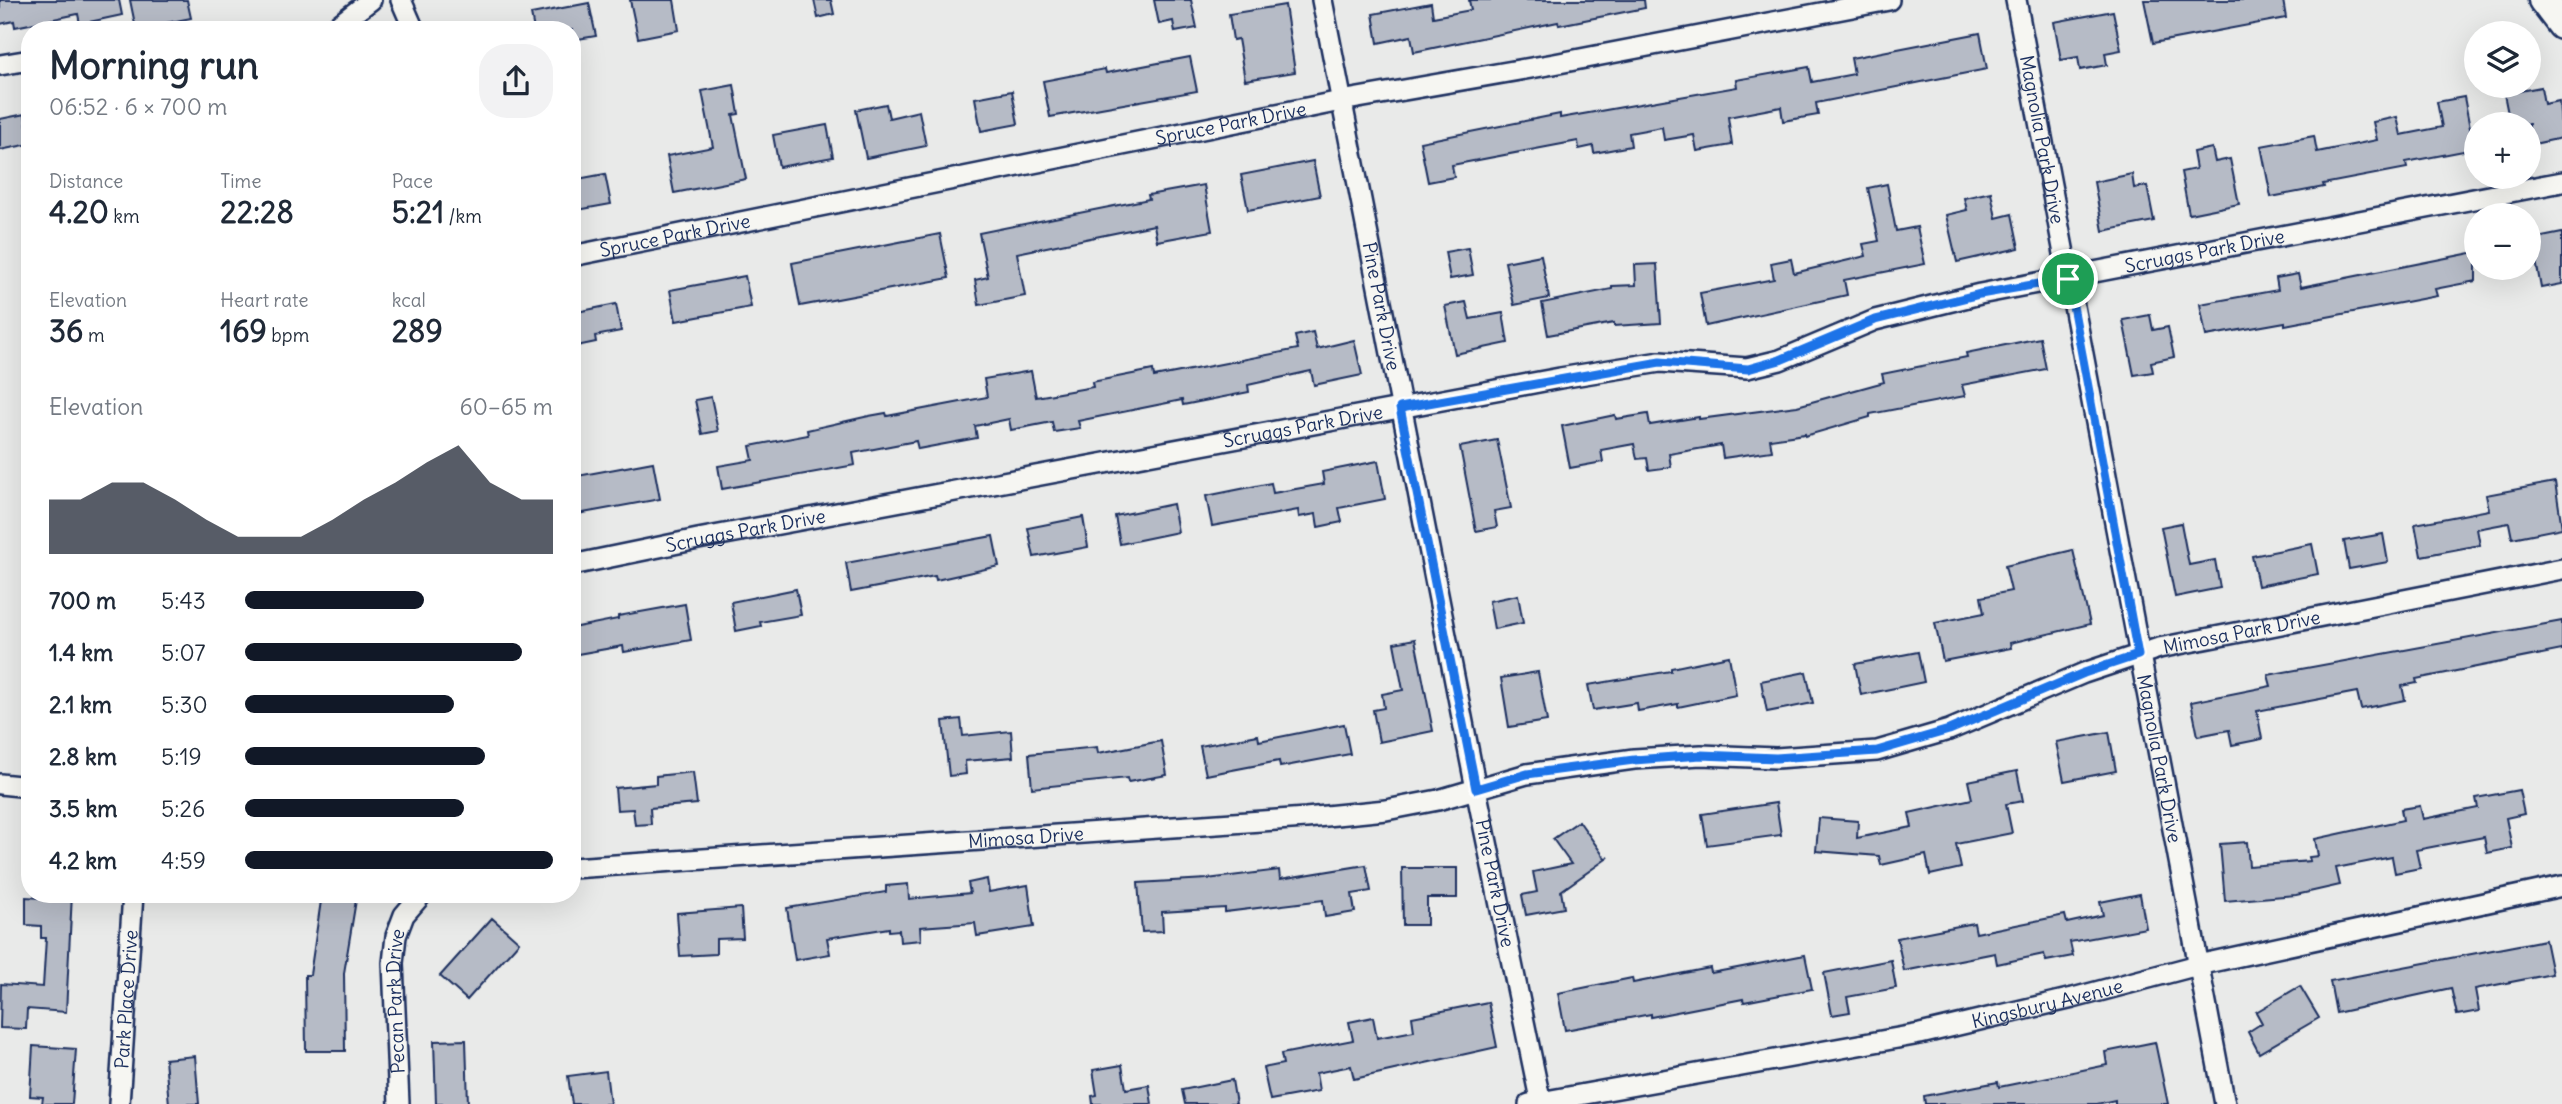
<!DOCTYPE html>
<html lang="en">
<head>
<meta charset="utf-8">
<style>
  :root { --surface:#fff; --page:#f2f2f3; --text:#1f2937; --muted:#747a83; --accent:#111827 }
  body { margin:0; font-family:Delius,sans-serif; background:var(--page); color:var(--text); height:100vh; display:flex; flex-direction:column; font-size:26px; white-space:nowrap }
  * { box-sizing:border-box; margin:0 }
  p { font-size:23px; color:var(--muted) }
  .icon { flex:none; width:38px; height:38px; fill:none; stroke:currentColor; stroke-width:2; stroke-linecap:round; stroke-linejoin:round }
  .map { position:relative; flex:1; overflow:hidden }
  .drawer { position:absolute; left:21px; top:21px; width:560px; height:882px; display:flex; flex-direction:column; background:var(--surface); border-radius:28px; box-shadow:0 7px 28px #0002 }
  .drawer>* { flex:none }
  .tools { position:absolute; left:2464px; top:21px; display:grid; gap:14px }
  .tools a { display:grid; place-items:center; width:77px; height:77px; border-radius:50%; background:var(--surface); box-shadow:0 7px 28px #0002; font-size:35px }
  .pin { position:absolute; display:grid; place-items:center; width:60px; height:60px; color:#fff; margin:-30px; border:4px solid #fff; border-radius:50%; box-shadow:0 2px 7px #0007 }
  .round { display:grid; place-items:center; flex:none; width:74px; height:74px; border-radius:28px; background:var(--page) }
  .summary { display:flex; align-items:center; justify-content:space-between; height:119px; padding:0 28px }
  h1 { font-size:38px; font-weight:700; line-height:52px }
  .metrics { display:grid; grid-template-columns:repeat(3,1fr); gap:10px; height:119px; padding:7px 28px }
  .metrics div { display:grid; align-content:center }
  .metrics b { font-size:30px; font-weight:700 }
  .metrics small { font-size:19px; font-weight:400 }
  .metrics p { font-size:19px }
  .chart { height:196px; padding:14px 28px }
  .chart p { display:flex; justify-content:space-between }
  .chart svg { width:100%; height:126px; margin-top:7px; fill:var(--accent); opacity:.7 }
  ul { padding:0 28px; list-style:none; font-size:23px }
  li { display:grid; grid-template-columns:112px 84px 1fr; align-items:center; height:52px }
  li i { height:18px; border-radius:9px; background:var(--accent) }
  .map>svg:first-child { display:block }
  .building { fill:#b6bbc6; stroke:#1b2f5e; stroke-width:2 }
  .lines { fill:none; stroke-linecap:round; stroke-linejoin:round }
  .street-casing { stroke:#1b2f5e; stroke-width:24 }
  .secondary-casing { stroke:#1b2f5e; stroke-width:33 }
  .street { stroke:#f6f6f2; stroke-width:19 }
  .secondary { stroke:#f6f6f2; stroke-width:28 }
  .route-casing { stroke:#fff; stroke-width:14 }
  .route { stroke:#1a73e8; stroke-width:9 }
  .labels { text-anchor:middle; dominant-baseline:central; stroke-width:5; stroke-linejoin:round; paint-order:stroke }
  .street-label { font-size:19px; fill:#1b2f5e; stroke:#f6f6f2 }
</style>
</head>
<body>
<div class="map">
<svg width="2562" height="1104" viewBox="0 0 2562 1104">
  <rect width="100%" height="100%" fill="#e9eae9"/>
  <filter id="ink" filterUnits="userSpaceOnUse"><feTurbulence type="fractalNoise" baseFrequency=".0143" numOctaves="2"/><feDisplacementMap in="SourceGraphic" scale="14" xChannelSelector="R" yChannelSelector="G"/><feConvolveMatrix kernelMatrix="1 2 1 2 8 2 1 2 1" color-interpolation-filters="sRGB"/></filter>
  <g filter="url(#ink)">
    <path class="building" d="M0 0H119L122 15 80 24 78 14 15 27 14 21 0 24Z
      M130 0H187L191 18 136 29Z
      M630 0H674L679 30 638 38Z
      M814 0H831L834 14 818 18Z
      M1154 0H1191L1197 28 1175 32 1173 21 1159 24Z
      M1469 0H1644L1645 8 1559 25 1558 22 1414 52 1411 36 1378 43 1373 14 1431 3 1433 17 1471 10Z
      M2144 0H2283L2286 18 2153 43Z
      M589 3 596 36 572 40V30H534L531 14Z
      M1285 5 1295 72 1245 80 1238 39 1233 40 1229 14Z
      M2113 11 2121 50 2105 53 2107 65 2080 70 2078 57 2061 60 2054 22Z
      M1980 33 1987 69 1816 103 1818 115 1783 121 1781 107 1728 117 1732 145 1697 151 1694 135 1664 140 1662 127 1629 133 1631 146 1594 153 1593 146 1579 149 1578 141 1452 165 1454 177 1428 182 1420 142 1560 114V118L1737 87 1736 80 1809 67 1812 82 1854 74 1851 58Z
      M1190 57 1197 91 1050 117 1043 81 1105 69 1106 73Z
      M734 85 739 114 733 115 746 179 674 193 667 156 713 147 702 91Z
      M2541 87 2544 104 2559 101 2562 138 2529 145V124H2510L2504 94Z
      M1012 91 1018 124 981 131 975 98Z
      M2464 97 2474 149 2406 162 2407 168 2323 184 2324 187 2271 197 2261 146 2314 136 2317 152 2377 140 2373 122 2397 117 2401 135 2442 127 2437 102Z
      M886 104 889 118 919 111 926 146 866 158 856 110Z
      M25 114 30 144 0 150V119Z
      M827 125 833 157 779 167 773 135Z
      M2212 148 2215 162 2230 159 2239 204 2189 214 2181 172 2196 169 2193 152Z
      M1313 161 1320 196 1248 210 1241 175Z
      M605 174 611 204 572 211V180Z
      M2132 174 2134 188 2147 186 2154 221 2103 231 2094 182Z
      M1887 184 1896 231 1917 227 1925 264 1844 280 1847 295 1706 326 1700 293 1774 279 1771 263 1791 259 1794 273 1866 256 1863 244 1879 241 1868 188Z
      M1204 185 1212 231 1157 241 1154 225 1017 253 1025 296 979 305 975 280 988 277 979 233 1149 199 1148 195Z
      M1991 192 1996 218 2012 214 2019 248 1957 262 1946 215 1967 210 1964 198Z
      M2562 233V284L2541 288 2532 239Z
      M940 234 949 278 800 306 792 263Z
      M1468 248 1473 275 1450 279 1445 252Z
      M2476 252V281L2435 289 2437 296 2285 325V322L2206 336 2200 304 2278 290 2276 278 2298 274 2301 287Z
      M1541 255 1549 298 1514 305 1505 262Z
      M1657 264 1661 323 1614 326V323L1548 335 1542 303 1612 289V286L1636 285 1635 265Z
      M745 276 751 307 676 321 670 290Z
      M1466 302 1470 319 1503 313 1508 343 1455 354 1445 306Z
      M616 304 621 331 595 336 596 342 572 347V313Z
      M2150 315 2153 330 2168 327 2174 357 2151 362 2153 372 2134 375 2123 320Z
      M1313 332 1317 349 1354 340 1362 375 1314 385 1311 371 1248 385 1249 392 1183 405 1182 400 1078 421 1080 428 1054 432 1052 422 1011 430 1009 419 975 426 977 438 918 449 916 441 853 453 855 465 722 489 718 466 753 460 750 446 808 435 807 430 869 416 886 413 887 416 987 397 984 379 1031 371 1036 397 1093 387 1092 382 1153 370 1154 377 1298 349 1295 336Z
      M2040 338 2046 369 1962 385 1965 396 1870 414V417L1805 436V434L1770 439 1772 451 1723 458 1721 445 1669 454 1671 467 1649 470 1647 458 1637 459 1634 444 1601 450 1603 462 1570 468 1562 426 1615 415 1616 419 1648 414 1650 425 1699 417V419L1797 406 1884 382 1882 374 1967 357 1966 353Z
      M711 397 718 431 702 434 695 400Z
      M1497 440 1511 508 1494 511 1497 527 1476 531 1460 447Z
      M1378 461 1385 499 1339 508 1342 522 1318 527 1316 514 1299 517 1298 510 1212 526 1206 496 1271 483 1273 493 1324 484 1322 472Z
      M653 462 660 499 572 515V477Z
      M2555 482 2562 528 2512 538 2509 523 2477 529 2480 545 2421 556 2415 524 2489 510 2486 495Z
      M1173 504 1178 532 1120 544 1115 516Z
      M1083 517 1088 547 1034 557 1028 528Z
      M2181 523 2189 565 2215 560 2220 588 2175 597 2161 527Z
      M2383 534 2388 562 2349 569 2344 541Z
      M993 536 999 566 936 580 935 576 851 592 846 563Z
      M2312 544 2318 574 2258 586 2252 556Z
      M2073 550 2090 624 2010 643 2011 648 1943 661 1935 623 1984 613 1981 597 2011 591 2005 566Z
      M796 589 801 615 760 622 761 626 736 631 731 602Z
      M1518 595 1523 623 1494 629 1489 601Z
      M685 604 691 640 624 652 623 646 572 655V628L618 619V616Z
      M2562 621V650L2416 679 2417 683 2402 686 2405 700 2361 709 2357 692 2257 711 2262 739 2232 745 2229 730 2198 736 2191 702 2271 686 2268 675Z
      M1415 639 1433 731 1379 742 1373 710 1384 708 1382 694 1403 690 1394 643Z
      M1918 652 1924 682 1861 695 1855 664Z
      M1729 656 1736 695 1678 707V704L1638 711 1637 703 1593 710 1588 685 1671 671V668Z
      M1538 672 1547 721 1509 727 1501 678Z
      M1806 672 1813 703 1767 712 1761 681Z
      M961 719 963 736 1011 731 1013 757 965 761 966 774 949 776 943 721Z
      M1344 724 1350 754 1280 767 1279 761 1206 775 1200 746 1258 735 1259 741Z
      M2109 732 2116 771 2064 781 2056 742Z
      M1161 741 1167 775 1128 782 1127 778 1032 788 1029 754 1097 747 1098 753Z
      M2017 771 2023 801 2006 804 2012 833 1956 844 1961 868 1930 875 1926 855 1881 865 1879 856 1816 851 1819 818 1858 821 1857 838 1912 827 1909 813 1972 799 1968 781Z
      M693 772 697 804 650 808 651 824 635 825 633 809 617 810 615 788 656 784V776Z
      M2519 790 2524 814 2506 818 2512 848 2487 853 2484 837 2416 850 2420 868 2395 873 2392 857 2336 868 2340 885 2296 895 2225 901 2220 844 2247 842 2249 866 2310 861 2309 857 2318 856 2315 839 2403 820 2401 809 2420 806 2423 819 2478 808 2476 798Z
      M1776 803 1781 835 1707 845 1702 814Z
      M1579 821 1605 858 1609 857 1561 891 1564 908 1526 915 1522 895 1537 892 1533 872 1571 864 1553 839Z
      M1366 865 1371 891 1352 894 1355 912 1325 917 1323 900 1225 912V908L1162 912 1163 931 1142 932 1138 883 1207 879 1279 870 1280 879Z
      M1402 868H1457V898H1427V925H1403Z
      M987 879 989 892 1028 885 1034 927 977 936 975 923 920 927 921 940 900 942 899 930 889 931V928L827 938 830 954 795 960 787 908 886 892V886L908 884 909 899 970 893 968 883Z
      M42 894H72L66 1012 27 1009 26 1029 0 1028 1 984 43 987 46 938H41V926L26 925V897L41 898Z
      M322 894H357L344 973 345 1051H306L305 975H310Z
      M2140 894 2146 928 2070 942 2073 956 2046 961 2044 954 1997 964 1995 953 1904 971 1897 938 1974 923 1976 933 2065 915 2067 923 2103 915 2100 902Z
      M741 908 743 938 716 939V954L680 956 677 913Z
      M492 918 519 942 467 1000 440 976Z
      M2545 940 2552 974 2475 989 2479 1011 2457 1015 2451 988 2336 1013 2330 981Z
      M1805 955 1812 989 1744 1002 1743 999 1651 1017V1014L1565 1030 1558 993 1632 978 1633 983 1710 968 1711 973Z
      M1891 960 1896 988 1847 997 1850 1012 1832 1015 1824 973Z
      M2300 986 2319 1018 2259 1053 2248 1032 2262 1023 2256 1012Z
      M1488 1002 1497 1047 1354 1079 1351 1066 1316 1073 1319 1091 1270 1100 1263 1068 1283 1064 1281 1054 1353 1040 1349 1022 1373 1017 1377 1038 1414 1031 1412 1017Z
      M466 1040 468 1104H436L434 1041Z
      M2155 1042 2168 1104H2115V1100L2097 1104H1925L1924 1096 1998 1082 1999 1087 2107 1065 2105 1052Z
      M33 1046 76 1049 72 1104H42L43 1097 30 1096Z
      M195 1056 199 1104H169L165 1059Z
      M1122 1065 1126 1089 1149 1085 1152 1104H1093L1092 1096 1097 1095 1093 1070Z
      M606 1071 610 1104H572L568 1076Z
      M1232 1080 1236 1104H1185L1182 1090Z"/>
    <g class="lines">
      <defs>
        <g id="street">
          <path d="M401 0 414 30"/>
          <path id="s1" d="M1322 0 1476 789 1541 1104"/>
          <path id="s2" d="M2016 0 2225 1104"/>
          <path d="M332 30 371 0"/>
          <path d="M0 65 30 60"/>
          <path id="s3" d="M572 256 1341 101 1554 64 1889 0"/>
          <path id="s4" d="M572 565 698 539 1560 378 1660 362 1747 368 1780 360 1875 320 1980 294 2562 182"/>
          <path d="M0 784 30 787"/>
          <path id="s5" d="M572 868 1306 818 1386 810 1438 800 1527 774 1634 759 1701 755 1776 758 1877 751 1949 730 2084 673 2159 648 2562 569"/>
          <path id="s6" d="M119 1104 133 894"/>
          <path id="s7" d="M399 1104 393 963 396 936 404 915 422 894"/>
          <path id="s8" d="M1529 1104 1920 1034 2073 998 2198 965 2562 886"/>
        </g>
        <path id="secondary" d="M2543 0 2562 25"/>
      </defs>
      <use href="#street" class="street-casing"/>
      <use href="#secondary" class="secondary-casing"/>
      <use href="#street" class="street"/>
      <use href="#secondary" class="secondary"/>
    </g>
  </g>
  <g class="lines" filter="url(#ink)">
    <defs>
      <path id="route" d="M2068 279 2138 655 2084 673 1949 730 1877 751 1776 758 1701 755 1634 760 1527 774 1476 789 1400 408 1660 362 1748 369 1780 360 1875 320 1980 294Z"/>
    </defs>
    <use href="#route" class="route-casing"/>
    <use href="#route" class="route"/>
  </g>
  <g class="labels">
    <g class="street-label">
      <text stroke="none"><textPath href="#s3" startOffset="672">Spruce Park Drive</textPath></text>
      <text stroke="none"><textPath href="#s2" startOffset="142">Magnolia Park Drive</textPath></text>
      <text stroke="none"><textPath href="#s3" startOffset="105">Spruce Park Drive</textPath></text>
      <text stroke="none"><textPath href="#s4" startOffset="1668">Scruggs Park Drive</textPath></text>
      <text stroke="none"><textPath href="#s1" startOffset="312">Pine Park Drive</textPath></text>
      <text stroke="none"><textPath href="#s4" startOffset="744">Scruggs Park Drive</textPath></text>
      <text stroke="none"><textPath href="#s4" startOffset="177">Scruggs Park Drive</textPath></text>
      <text stroke="none"><textPath href="#s5" startOffset="1698">Mimosa Park Drive</textPath></text>
      <text stroke="none"><textPath href="#s2" startOffset="772">Magnolia Park Drive</textPath></text>
      <text stroke="none"><textPath href="#s5" startOffset="455">Mimosa Drive</textPath></text>
      <text stroke="none"><textPath href="#s1" startOffset="900">Pine Park Drive</textPath></text>
      <text stroke="none"><textPath href="#s6" startOffset="105">Park Place Drive</textPath></text>
      <text stroke="none"><textPath href="#s7" startOffset="103">Pecan Park Drive</textPath></text>
      <text stroke="none"><textPath href="#s8" startOffset="528">Kingsbury Avenue</textPath></text>
    </g>
  </g>
</svg>
<div class="tools">
<a><svg class="icon" aria-label="layers" viewBox="0 0 24 24"><path d="M12 4l9 5-9 5-9-5zM3 14l9 5 9-5"/></svg></a>
<a>+</a>
<a>−</a>
</div>
<div class="pin" style="left:2068px;top:279px;background:#1e9e55"><svg class="icon" aria-label="arrive" viewBox="0 0 24 24"><path d="M6 21V4h12l-3 4 3 4H6"/></svg></div>
<section class="drawer">
<div class="summary"><div><h1>Morning run</h1><p>06:52 · 6 × 700 m</p></div><a class="round"><svg class="icon" aria-label="share" viewBox="0 0 24 24"><path d="M12 15V3M7 8l5-5 5 5M5 13v7h14v-7"/></svg></a></div>
<div class="metrics">
<div><p>Distance</p><b>4.20<small> km</small></b></div>
<div><p>Time</p><b>22:28</b></div>
<div><p>Pace</p><b>5:21<small> /km</small></b></div>
</div>
<div class="metrics">
<div><p>Elevation</p><b>36<small> m</small></b></div>
<div><p>Heart rate</p><b>169<small> bpm</small></b></div>
<div><p>kcal</p><b>289</b></div>
</div>
<div class="chart"><p><span>Elevation</span>60–65 m</p>
<svg viewBox="0 0 160 44" preserveAspectRatio="none"><path d="M0 44V25L10 25L20 19L30 19L40 25L50 32L60 38L70 38L80 38L90 32L100 25L110 19L120 12L130 6L140 19L150 25L160 25V44z"/></svg>
</div>
<ul>
<li><b>700 m</b>5:43<i style="width:58%"></i></li>
<li><b>1.4 km</b>5:07<i style="width:90%"></i></li>
<li><b>2.1 km</b>5:30<i style="width:68%"></i></li>
<li><b>2.8 km</b>5:19<i style="width:78%"></i></li>
<li><b>3.5 km</b>5:26<i style="width:71%"></i></li>
<li><b>4.2 km</b>4:59<i style="width:100%"></i></li>
</ul>
</section>
</div>
</body>
</html>
